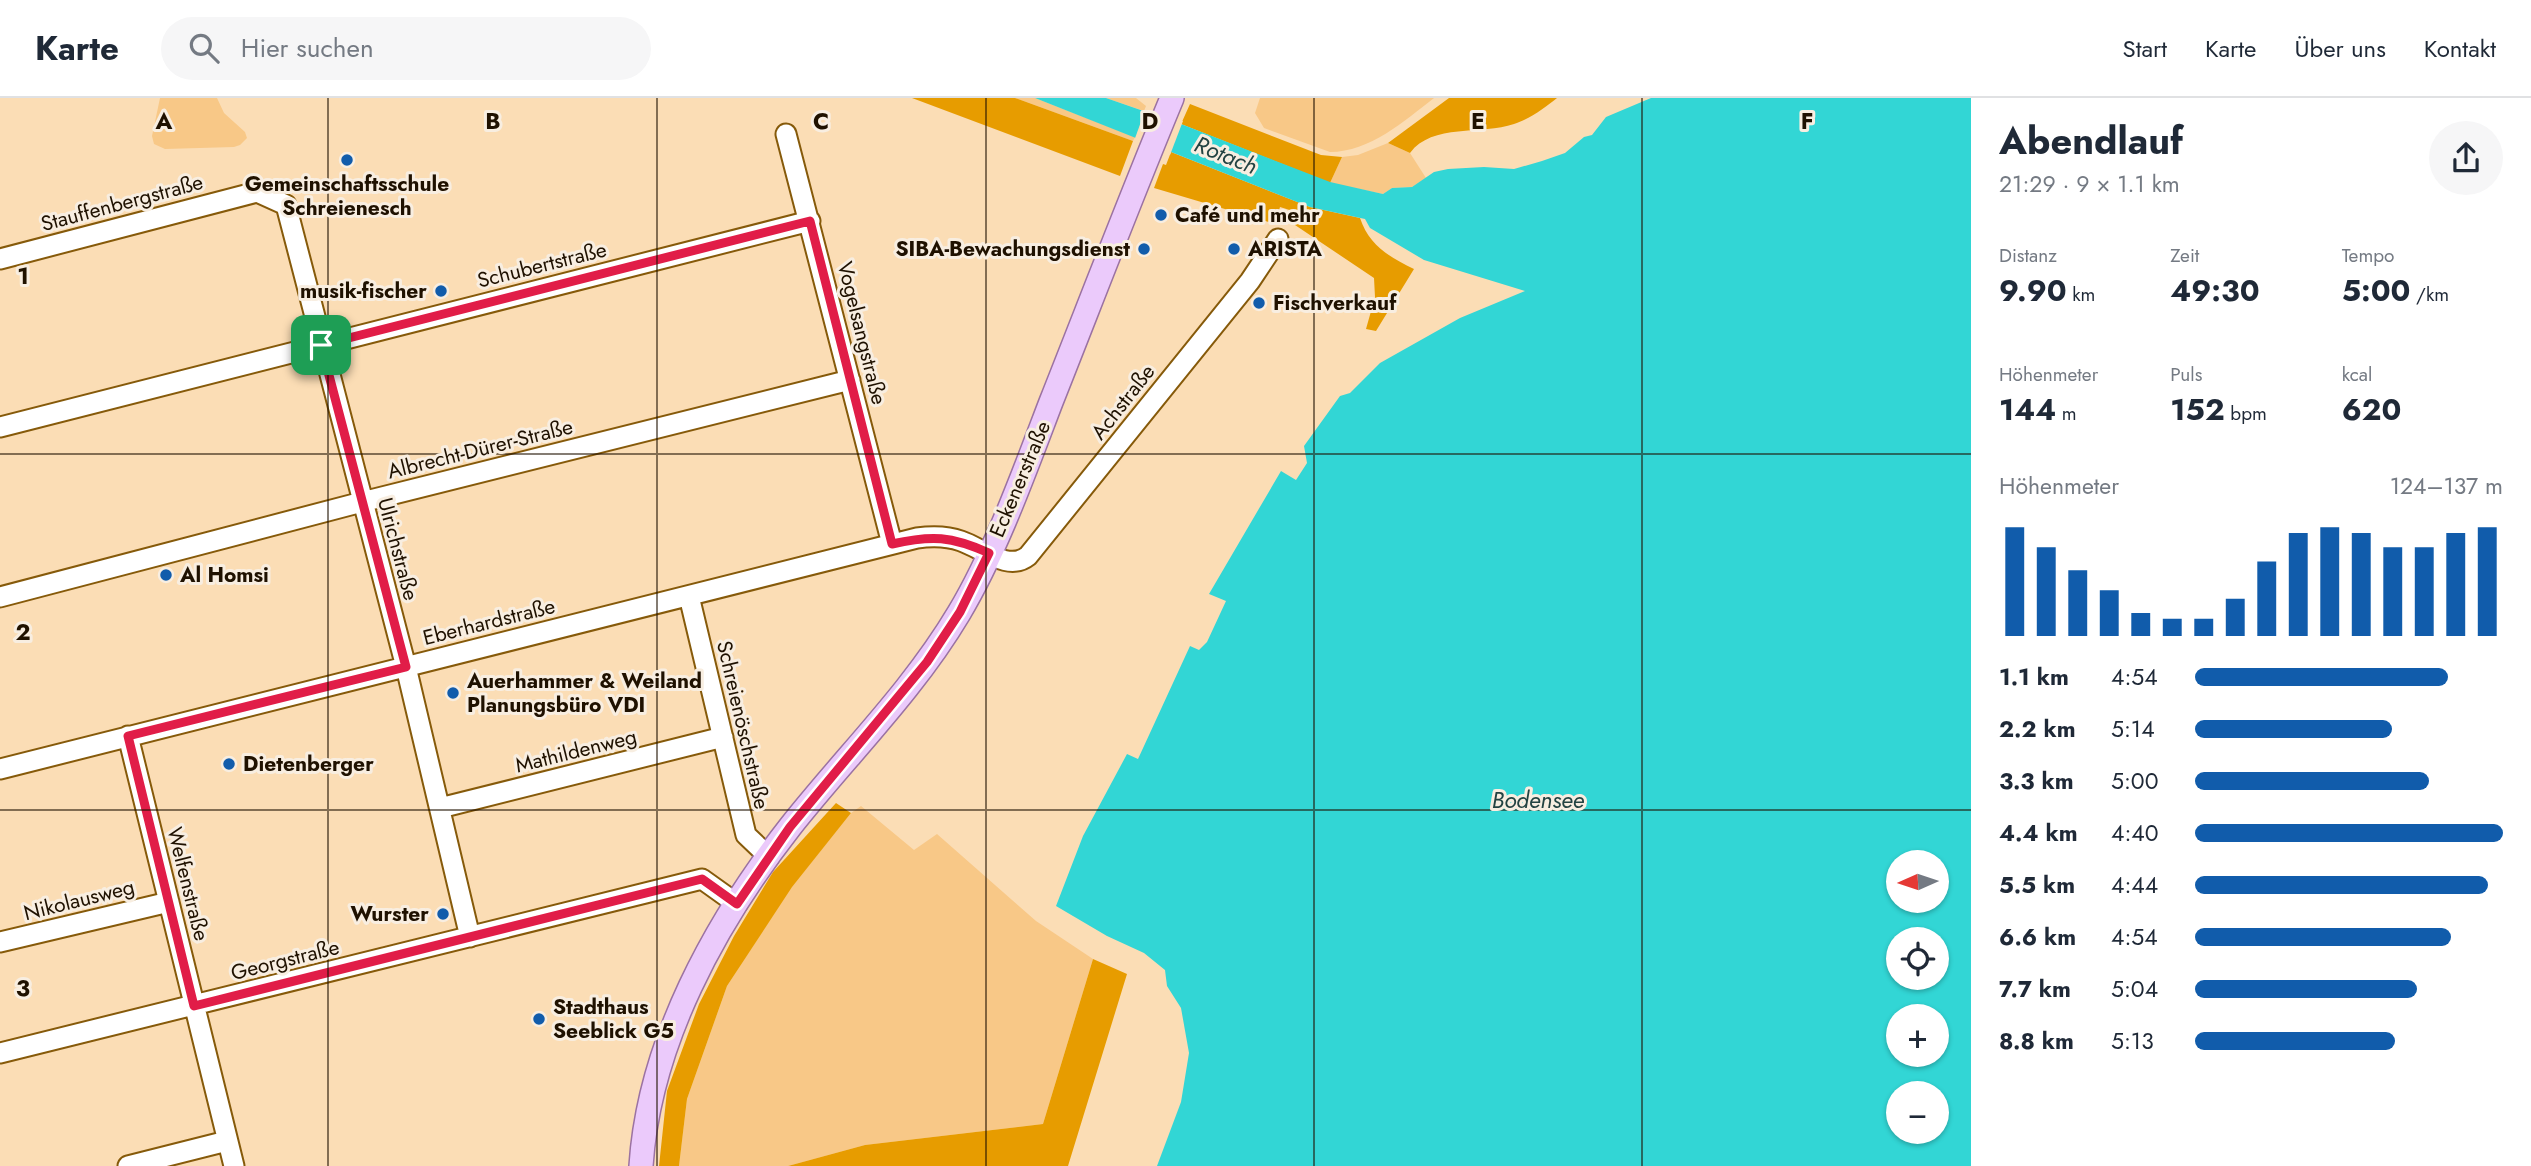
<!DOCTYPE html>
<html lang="de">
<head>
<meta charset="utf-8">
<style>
  :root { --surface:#fff; --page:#f6f6f7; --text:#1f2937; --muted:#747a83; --line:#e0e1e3; --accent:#115cab }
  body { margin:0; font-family:Jost,sans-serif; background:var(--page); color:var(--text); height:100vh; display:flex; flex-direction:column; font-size:26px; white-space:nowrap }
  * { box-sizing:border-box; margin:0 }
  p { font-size:23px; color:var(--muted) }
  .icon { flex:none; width:38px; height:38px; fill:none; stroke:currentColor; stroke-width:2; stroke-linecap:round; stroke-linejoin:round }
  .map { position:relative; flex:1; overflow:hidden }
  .sheet { display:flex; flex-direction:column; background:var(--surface); width:560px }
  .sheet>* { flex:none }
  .needle { width:46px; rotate:267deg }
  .tools { position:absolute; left:1886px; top:752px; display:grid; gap:14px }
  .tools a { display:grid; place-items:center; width:63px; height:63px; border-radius:50%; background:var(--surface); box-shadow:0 2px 5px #0004; font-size:35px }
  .pin { position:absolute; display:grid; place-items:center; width:60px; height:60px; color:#fff; margin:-30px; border-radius:14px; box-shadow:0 4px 10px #0006 }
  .round { display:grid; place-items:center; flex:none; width:74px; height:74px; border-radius:37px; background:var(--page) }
  .overview { display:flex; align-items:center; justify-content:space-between; height:119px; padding:0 28px }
  h1 { font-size:38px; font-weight:700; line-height:52px }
  .metrics { display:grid; grid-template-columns:repeat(3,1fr); gap:10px; height:119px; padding:7px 28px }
  .metrics div { display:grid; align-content:center }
  .metrics b { font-size:30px; font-weight:700 }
  .metrics small { font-size:19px; font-weight:400 }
  .metrics p { font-size:19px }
  .chart { height:196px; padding:14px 28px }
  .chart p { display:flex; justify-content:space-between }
  .chart svg { width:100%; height:126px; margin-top:7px; stroke:var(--accent); stroke-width:6 }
  ul { padding:0 28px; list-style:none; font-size:23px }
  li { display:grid; grid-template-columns:112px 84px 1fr; align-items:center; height:52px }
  li i { height:18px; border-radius:9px; background:var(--accent) }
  header { display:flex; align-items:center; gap:42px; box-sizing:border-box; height:98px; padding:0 35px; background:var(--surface); border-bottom:2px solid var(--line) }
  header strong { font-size:33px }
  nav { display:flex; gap:38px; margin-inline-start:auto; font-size:24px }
  .search { width:490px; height:63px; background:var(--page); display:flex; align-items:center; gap:18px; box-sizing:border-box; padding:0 24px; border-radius:38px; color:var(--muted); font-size:26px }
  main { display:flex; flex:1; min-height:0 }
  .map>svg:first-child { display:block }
  .green { fill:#f8c887 }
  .forest { fill:#e79c00 }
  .water { fill:#32d6d5; fill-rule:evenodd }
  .pier { fill:#fbddb5 }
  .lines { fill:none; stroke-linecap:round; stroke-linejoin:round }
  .minor-casing { stroke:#865a0a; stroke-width:23 }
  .major-casing { stroke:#9b72a2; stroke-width:26 }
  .minor { stroke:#fff; stroke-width:19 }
  .major { stroke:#ebcafb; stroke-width:23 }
  .route-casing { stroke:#fff; stroke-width:14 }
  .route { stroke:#e11d48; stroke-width:9 }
  .grid { fill:none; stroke:#1f1100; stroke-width:2; stroke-opacity:0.55 }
  .poi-dot { fill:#115cab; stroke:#f8eee1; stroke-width:2.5 }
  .labels { text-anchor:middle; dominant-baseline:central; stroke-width:6; stroke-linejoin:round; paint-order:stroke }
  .poi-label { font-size:21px; font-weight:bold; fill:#1f1100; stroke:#f8eee1; text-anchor:start }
  .street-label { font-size:21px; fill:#1f1100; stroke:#f8eee1 }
  .water-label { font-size:23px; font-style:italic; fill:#234342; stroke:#f8eee1 }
  .grid-label { font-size:23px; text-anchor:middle; font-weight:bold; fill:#1f1100; stroke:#f8eee1; stroke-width:6; stroke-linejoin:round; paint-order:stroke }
</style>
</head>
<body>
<header>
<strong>Karte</strong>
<div class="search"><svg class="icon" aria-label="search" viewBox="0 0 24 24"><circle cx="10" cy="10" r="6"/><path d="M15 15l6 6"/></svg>Hier suchen</div>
<nav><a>Start</a><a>Karte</a><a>Über uns</a><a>Kontakt</a></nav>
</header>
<main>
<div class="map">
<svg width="1971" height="1068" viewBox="0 0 1971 1068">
  <rect width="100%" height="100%" fill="#fbddb5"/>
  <path class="green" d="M160 0H217L224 15 245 34 247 40 240 47 234 49 165 51 154 46 152 38Z
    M1015 0H1035L1135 39 1133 43Z
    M1106 0H1136L1146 8 1144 13Z
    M1260 0H1434C1404 23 1370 54 1330 54L1264 30 1255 15Z
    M1388 45 1410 55 1426 80 1412 89 1392 90 1383 96 1330 85 1342 59 1358 57Z
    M861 708 914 752 937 736 1036 823 1093 861 1043 1026 865 1047 788 1068H679L687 1001 727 888 792 788 851 715Z"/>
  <path class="forest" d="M912 0H1015L1133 43 1120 78Z
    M1449 0H1557C1546 9 1528 22 1514 26 1482 37 1432 25 1410 55L1388 45Z
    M1190 6 1321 57 1342 59 1330 85 1181 26Z
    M1171 54 1310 109 1360 120C1369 147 1389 159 1414 171L1376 233 1366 231 1375 199 1374 180 1295 127 1299 115 1280 109 1275 126 1154 90 1163 66 1166 67Z
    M836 705 851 715 792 789 727 888 687 1001 679 1068H659L667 993 699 906 734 838 773 774Z
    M1093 861 1127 876 1068 1068H788L865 1047 1043 1026Z"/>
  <path class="water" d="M1035 0H1106L1181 26 1330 84 1383 96 1392 90 1412 89 1434 74 1448 71 1484 69 1514 71 1542 63 1565 55 1584 39 1592 37 1606 19 1651 0H1971V1068H1157L1181 1004 1189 955 1181 910 1167 888 1165 872 1144 855 1107 838 1056 808 1083 738 1127 656 1138 661 1190 548 1199 552 1207 544 1226 503 1209 496 1281 373 1296 382 1307 365 1304 348 1340 298 1350 295 1380 265 1460 220 1525 193 1424 162 1370 130 1365 121 1310 109ZM1899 765H1937V803H1899ZM1899 842H1937V880H1899ZM1899 919H1937V957H1899ZM1899 996H1937V1034H1899Z"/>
  <path class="pier" d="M1146 10 1183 23 1170 57 1134 43Z"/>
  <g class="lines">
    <defs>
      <path id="minor" d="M786 36 892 446
        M0 161 257 94 286 107 406 569 470 839
        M0 329 810 123
        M689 498 746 737 769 759
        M0 499 362 404 850 282
        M128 638 234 1068
        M0 671 917 440C932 438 947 438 961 443 982 450 1008 474 1028 458L1250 183 1278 141
        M440 710 723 639
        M0 844 169 804
        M0 955 702 781 737 806
        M128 1068 227 1043"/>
      <path id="major" d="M641 1068C649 945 715 825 790 729 846 658 912 594 959 515 996 453 1025 372 1051 304 1091 203 1130 101 1172 0"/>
    </defs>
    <use href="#minor" class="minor-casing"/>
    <use href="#major" class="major-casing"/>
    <use href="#minor" class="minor"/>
    <use href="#major" class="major"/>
  </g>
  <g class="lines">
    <defs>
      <path id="route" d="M810 123 892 446C932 437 951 438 989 455L960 514 927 564 790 729 737 806 702 781 194 908 128 638 406 569 321 247Z"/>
    </defs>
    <use href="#route" class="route-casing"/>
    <use href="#route" class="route"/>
  </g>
  <path class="grid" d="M328 0V1068M657 0V1068M986 0V1068M1314 0V1068M1642 0V1068M0 356H1971M0 712H1971"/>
  <g class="poi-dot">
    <circle cx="347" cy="62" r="7"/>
    <circle cx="1161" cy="117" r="7"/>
    <circle cx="1144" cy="151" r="7"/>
    <circle cx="1234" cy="151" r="7"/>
    <circle cx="441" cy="193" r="7"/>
    <circle cx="1259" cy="205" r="7"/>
    <circle cx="166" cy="477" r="7"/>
    <circle cx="453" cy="595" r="7"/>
    <circle cx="229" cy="666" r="7"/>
    <circle cx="443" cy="816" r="7"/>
    <circle cx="539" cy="921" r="7"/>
  </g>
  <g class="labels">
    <g class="poi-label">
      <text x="347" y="86" text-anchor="middle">Gemeinschaftsschule<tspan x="347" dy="24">Schreienesch</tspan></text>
      <text x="1175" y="117">Café und mehr</text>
      <text x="1130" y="151" text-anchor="end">SIBA-Bewachungsdienst</text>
      <text x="1248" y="151">ARISTA</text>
      <text x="427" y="193" text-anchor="end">musik-fischer</text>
      <text x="1273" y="205">Fischverkauf</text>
      <text x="180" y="477">Al Homsi</text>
      <text x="467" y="583">Auerhammer &amp; Weiland<tspan x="467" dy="24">Planungsbüro VDI</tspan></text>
      <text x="243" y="666">Dietenberger</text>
      <text x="429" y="816" text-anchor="end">Wurster</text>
      <text x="553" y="909">Stadthaus<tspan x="553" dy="24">Seeblick G5</tspan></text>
    </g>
    <g class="street-label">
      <text transform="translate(122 105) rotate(-15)">Stauffenbergstraße</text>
      <text transform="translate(542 167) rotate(-14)">Schubertstraße</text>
      <text transform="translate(862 235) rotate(76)">Vogelsangstraße</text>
      <text transform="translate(1123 304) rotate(-52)">Achstraße</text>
      <text transform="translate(480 351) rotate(-14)">Albrecht-Dürer-Straße</text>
      <text transform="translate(1020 381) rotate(-67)">Eckenerstraße</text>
      <text transform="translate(398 451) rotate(75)">Ulrichstraße</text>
      <text transform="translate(489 524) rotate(-14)">Eberhardstraße</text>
      <text transform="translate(743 627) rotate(77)">Schreienöschstraße</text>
      <text transform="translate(576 653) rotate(-14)">Mathildenweg</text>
      <text transform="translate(188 786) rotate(76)">Welfenstraße</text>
      <text transform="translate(79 802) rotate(-14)">Nikolausweg</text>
      <text transform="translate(285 862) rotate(-14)">Georgstraße</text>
    </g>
    <g class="water-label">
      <text transform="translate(1226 57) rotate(22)">Rotach</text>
      <text x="1538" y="702">Bodensee</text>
    </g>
  </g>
  <g class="grid-label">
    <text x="164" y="31">A</text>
    <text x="493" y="31">B</text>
    <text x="821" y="31">C</text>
    <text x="1150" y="31">D</text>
    <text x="1478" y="31">E</text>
    <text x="1807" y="31">F</text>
    <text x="23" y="186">1</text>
    <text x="23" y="542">2</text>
    <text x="23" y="898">3</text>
  </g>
</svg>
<div class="tools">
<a><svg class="needle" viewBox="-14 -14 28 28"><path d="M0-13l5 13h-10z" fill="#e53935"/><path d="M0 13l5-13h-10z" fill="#747a83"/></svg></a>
<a><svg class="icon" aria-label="locate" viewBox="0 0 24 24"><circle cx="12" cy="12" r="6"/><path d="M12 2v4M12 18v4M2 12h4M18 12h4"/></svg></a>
<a>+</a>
<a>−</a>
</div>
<div class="pin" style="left:321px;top:247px;background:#1e9e55"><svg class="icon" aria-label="arrive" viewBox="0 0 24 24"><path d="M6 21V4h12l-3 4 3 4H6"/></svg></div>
</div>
<section class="sheet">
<div class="overview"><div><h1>Abendlauf</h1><p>21:29 · 9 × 1.1 km</p></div><a class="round"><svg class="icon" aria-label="share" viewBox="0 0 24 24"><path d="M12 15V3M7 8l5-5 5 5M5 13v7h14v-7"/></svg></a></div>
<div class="metrics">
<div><p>Distanz</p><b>9.90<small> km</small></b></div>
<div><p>Zeit</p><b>49:30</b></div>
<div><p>Tempo</p><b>5:00<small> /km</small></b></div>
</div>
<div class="metrics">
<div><p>Höhenmeter</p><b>144<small> m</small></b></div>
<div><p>Puls</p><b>152<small> bpm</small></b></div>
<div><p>kcal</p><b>620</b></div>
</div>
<div class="chart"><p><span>Höhenmeter</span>124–137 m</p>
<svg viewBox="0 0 160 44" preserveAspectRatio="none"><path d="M5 44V6M15 44V13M25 44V21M35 44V28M45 44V36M55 44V38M65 44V38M75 44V31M85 44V18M95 44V8M105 44V6M115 44V8M125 44V13M135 44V13M145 44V8M155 44V6"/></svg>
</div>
<ul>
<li><b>1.1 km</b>4:54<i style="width:82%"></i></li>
<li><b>2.2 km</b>5:14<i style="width:64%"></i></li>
<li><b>3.3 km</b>5:00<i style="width:76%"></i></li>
<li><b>4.4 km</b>4:40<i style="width:100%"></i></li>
<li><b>5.5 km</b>4:44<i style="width:95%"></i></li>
<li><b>6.6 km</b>4:54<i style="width:83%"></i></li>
<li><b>7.7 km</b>5:04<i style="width:72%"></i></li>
<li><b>8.8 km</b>5:13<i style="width:65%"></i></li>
</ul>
</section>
</main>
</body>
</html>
